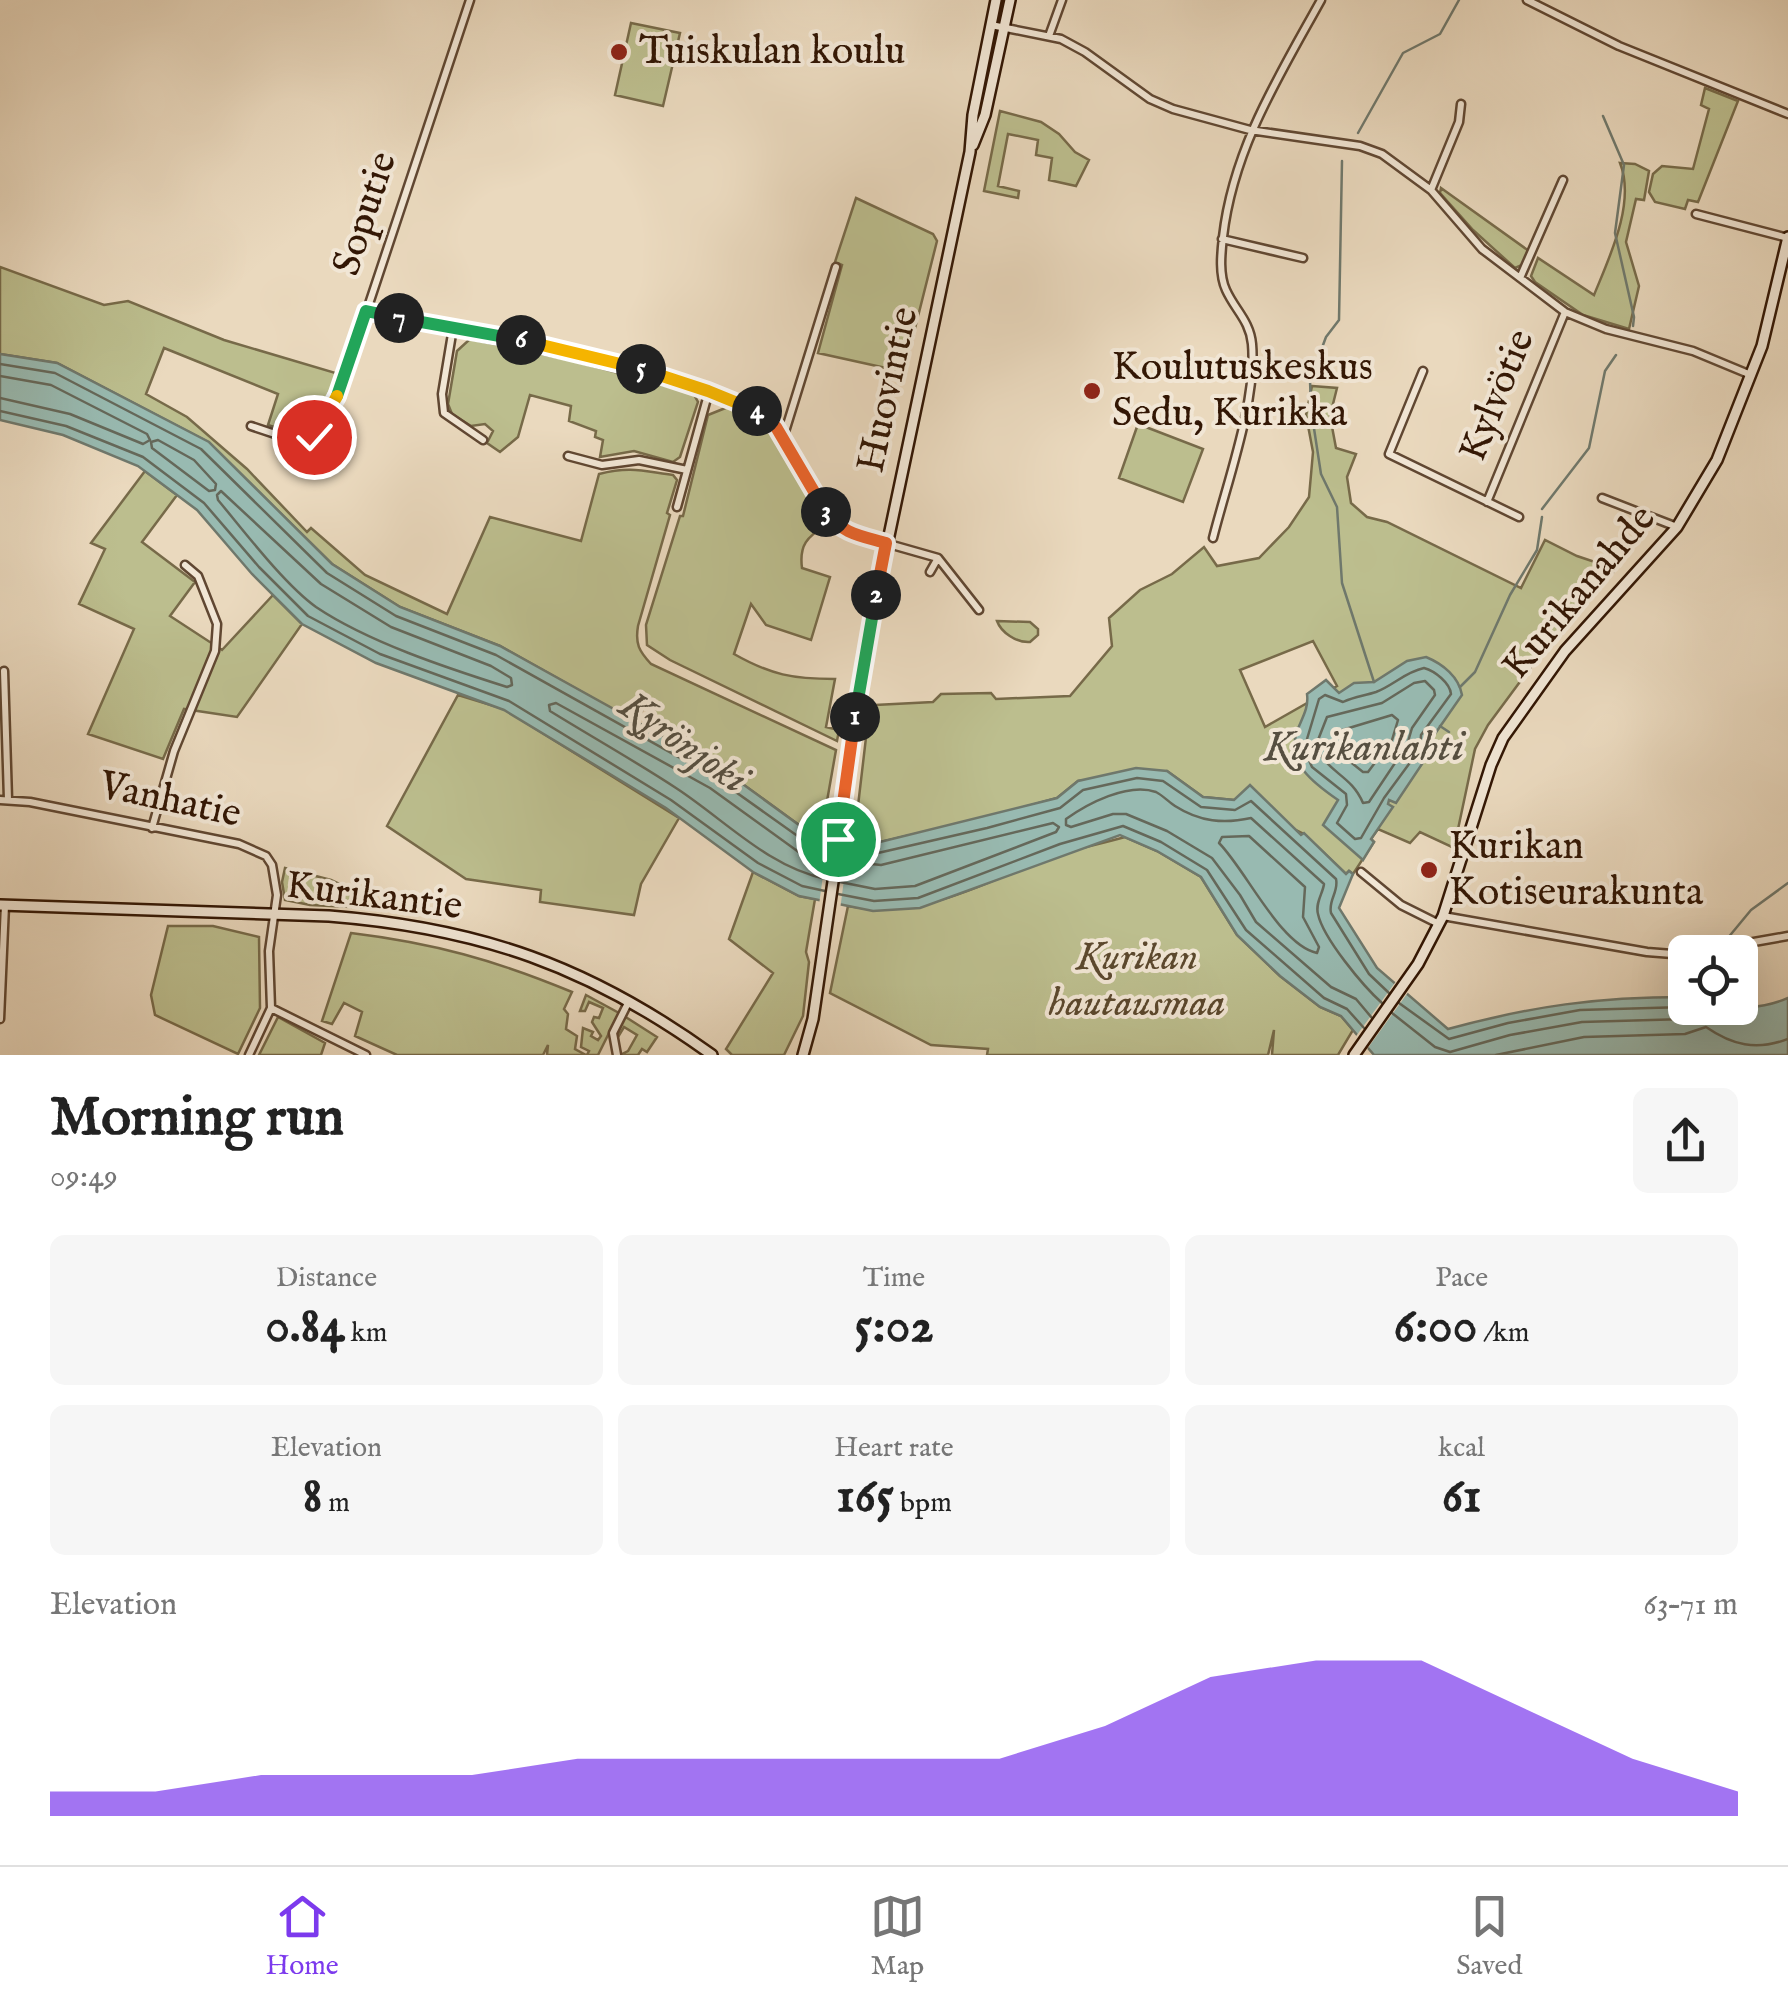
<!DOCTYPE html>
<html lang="en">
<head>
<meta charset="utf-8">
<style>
  :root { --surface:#fff; --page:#f6f6f6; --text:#222; --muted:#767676; --line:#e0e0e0; --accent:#7c3aed }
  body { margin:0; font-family:"IM FELL English",serif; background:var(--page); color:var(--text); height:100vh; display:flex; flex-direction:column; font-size:38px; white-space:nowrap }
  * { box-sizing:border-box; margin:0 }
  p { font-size:32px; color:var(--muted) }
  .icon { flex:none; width:55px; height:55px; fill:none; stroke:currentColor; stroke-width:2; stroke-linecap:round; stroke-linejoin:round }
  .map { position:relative; height:1055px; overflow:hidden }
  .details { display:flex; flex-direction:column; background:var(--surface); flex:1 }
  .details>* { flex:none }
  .buttons { position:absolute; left:1668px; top:935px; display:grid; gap:20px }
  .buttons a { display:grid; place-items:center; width:90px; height:90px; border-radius:15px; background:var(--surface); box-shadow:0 10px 40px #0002; font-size:50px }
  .pin { position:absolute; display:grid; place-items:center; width:85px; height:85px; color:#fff; margin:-42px; border:5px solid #fff; border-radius:50%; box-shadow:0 2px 10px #0007 }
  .km { position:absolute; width:50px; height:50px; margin:-25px; border-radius:50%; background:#222; color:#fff; font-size:28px; line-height:50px; text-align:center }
  .round { display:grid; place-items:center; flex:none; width:105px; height:105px; border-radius:15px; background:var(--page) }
  .overview { display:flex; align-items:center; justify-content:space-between; height:170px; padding:0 50px }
  h1 { font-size:55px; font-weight:700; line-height:75px }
  .figures { display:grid; grid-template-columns:repeat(3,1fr); gap:15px; height:170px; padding:10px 50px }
  .figures div { display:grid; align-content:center; border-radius:15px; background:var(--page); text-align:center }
  .figures b { font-size:50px; font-weight:700 }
  .figures small { font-size:28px; font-weight:400 }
  .figures p { font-size:28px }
  .chart { height:280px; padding:20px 50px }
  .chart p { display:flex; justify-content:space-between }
  .chart svg { width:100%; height:180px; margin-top:10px; fill:var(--accent); opacity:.7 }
  .dock { display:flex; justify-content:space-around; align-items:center; height:140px; border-top:2px solid var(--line); background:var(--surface); font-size:28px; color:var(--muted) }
  .dock a { display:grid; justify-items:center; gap:5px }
  .dock .on { color:var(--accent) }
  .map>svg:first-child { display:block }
  .green { fill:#bcbe8e; stroke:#776a49; stroke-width:2.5; fill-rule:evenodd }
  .water { fill:#98bab1; stroke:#6f786c; stroke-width:2.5 }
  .pier { fill:#ead9be }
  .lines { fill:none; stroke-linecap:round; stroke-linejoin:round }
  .shore { stroke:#65685a; stroke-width:2.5 }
  .stream { stroke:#6f786c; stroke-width:2.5 }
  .street-casing { stroke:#604732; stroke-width:11 }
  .secondary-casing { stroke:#321604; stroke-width:14 }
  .street { stroke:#f1e6d5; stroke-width:6 }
  .secondary { stroke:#f1e6d5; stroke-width:9 }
  .split-1-casing { stroke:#fff; stroke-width:20 }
  .split-2-casing { stroke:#fff; stroke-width:20 }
  .split-3-casing { stroke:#fff; stroke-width:20 }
  .split-4-casing { stroke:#fff; stroke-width:20 }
  .split-5-casing { stroke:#fff; stroke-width:20 }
  .split-6-casing { stroke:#fff; stroke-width:20 }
  .split-7-casing { stroke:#fff; stroke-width:20 }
  .split-8-casing { stroke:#fff; stroke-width:20 }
  .split-9-casing { stroke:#fff; stroke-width:20 }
  .split-1 { stroke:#f0652b; stroke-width:12 }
  .split-2 { stroke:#22a559; stroke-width:12 }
  .split-3 { stroke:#f0652b; stroke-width:12 }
  .split-4 { stroke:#f0652b; stroke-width:12 }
  .split-5 { stroke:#f5b400; stroke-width:12 }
  .split-6 { stroke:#f5b400; stroke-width:12 }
  .split-7 { stroke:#22a559; stroke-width:12 }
  .split-8 { stroke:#22a559; stroke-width:12 }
  .split-9 { stroke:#f5b400; stroke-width:12 }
  .poi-dot { fill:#8f2418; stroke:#f1e6d5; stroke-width:4 }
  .labels { text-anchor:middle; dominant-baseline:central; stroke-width:8; stroke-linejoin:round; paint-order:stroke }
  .poi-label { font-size:40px; fill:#321604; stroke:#f1e6d5; text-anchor:start }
  .street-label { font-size:40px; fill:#321604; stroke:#f1e6d5 }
  .park-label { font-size:40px; font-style:italic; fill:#5b482d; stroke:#f1e6d5 }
  .water-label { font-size:42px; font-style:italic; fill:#564f41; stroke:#f1e6d5 }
</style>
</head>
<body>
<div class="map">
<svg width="1788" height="1055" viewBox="0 0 1788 1055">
  <rect width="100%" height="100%" fill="#ead9be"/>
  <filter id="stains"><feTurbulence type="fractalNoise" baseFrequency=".002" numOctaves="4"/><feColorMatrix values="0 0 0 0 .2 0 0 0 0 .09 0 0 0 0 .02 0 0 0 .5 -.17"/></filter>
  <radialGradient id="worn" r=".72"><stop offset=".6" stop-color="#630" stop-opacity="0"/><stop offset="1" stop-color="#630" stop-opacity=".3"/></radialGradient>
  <path class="green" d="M631 23 680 33 663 106 615 95Z
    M1705 88 1738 101 1698 202 1688 200 1685 209 1655 202 1649 192 1653 174 1662 166 1693 169 1709 109 1701 105Z
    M1000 111 1041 122 1059 134 1075 152 1089 160 1076 186 1049 180 1052 158 1036 155 1038 140 1008 134 998 186 1019 191 1018 198 984 191Z
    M1620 163 1635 164 1649 171 1644 200 1636 199 1626 242 1639 286 1629 329 1583 315 1535 282 1531 276 1538 258 1594 295C1609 258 1636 203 1620 163Z
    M1441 188 1529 251 1522 265 1515 268 1473 230 1440 193Z
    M856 198 933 234 937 241 904 372 818 353 842 265 835 262Z
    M0 267 104 305 128 301 224 340 339 374 346 381 331 418 314 446 307 434 298 435 268 425 278 394 164 348 146 394 187 417 247 469 307 532 311 528 365 575 447 614 490 517 581 541 599 474C630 466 643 471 673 475L677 480 667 513 670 515 638 626C635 644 639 651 651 664L836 750 821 835 810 833 722 769 644 727 649 720 650 706 646 705 640 714 630 719 500 646 400 607 332 564 208 442 57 363 0 354Z
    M470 339 570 360 693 393 698 402 680 457 673 462 634 451 600 457 603 440 595 437 596 431 569 421 571 406 530 395 518 437 500 452 487 443 493 431 485 424 471 426 452 414 448 404 457 351Z
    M1312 386 1337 388 1330 416 1336 448 1356 454 1347 477 1351 503 1367 517 1387 522 1521 588 1545 540 1577 556 1616 569 1539 656 1488 725 1475 749 1454 848 1420 832 1410 843 1378 829 1371 839 1374 842 1353 874 1349 871 1346 874 1304 834 1234 800 1203 797 1167 771 1078 781 1057 798 985 818 876 843 854 840 869 712 875 705 933 702 941 694 991 693 996 699 1070 696 1112 646 1109 618 1140 590 1172 574 1204 547 1217 566 1259 558 1289 527 1309 497 1313 452 1306 415ZM1313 641 1337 686 1265 727 1240 670Z
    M728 407 769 431 826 525C807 537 799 545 802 568L830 577 811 640 766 625 751 604 734 654C771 675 793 679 835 679L826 727 839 730 837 741 670 660 647 645 646 625 680 516H683L708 415Z
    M1138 424 1203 449 1183 502 1119 478Z
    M145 471 177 495 142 542 195 582 170 616 222 650 273 595 302 624 237 717 184 709 163 759 88 734 134 629 79 604 105 549 91 543Z
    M997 621 1030 622 1038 629V635L1030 642C1016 643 1001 632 997 621Z
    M458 695 504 709 679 818 641 884 634 915 540 902 541 890 466 879 387 826Z
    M1125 837 1157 851 1201 877 1237 935 1280 976 1320 1007 1341 1016 1353 1030 1338 1055H1272L1274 1030 1268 1055H987L988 1049 931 1045 830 993 848 906C927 922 992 876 1064 853 1084 847 1104 843 1125 837Z
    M285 868 331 880 392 909 310 905 285 900 282 882Z
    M753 872 799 896 815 899 806 952 809 962 803 1016 784 1055H732L726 1049 773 973 729 939Z
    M168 926H213L259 937 260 1008 238 1054 155 1015 151 995Z
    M351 933C433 943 495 960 572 992L564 1009 568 1014 566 1029 577 1036 575 1049 586 1055H547L548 1045 543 1055H397L355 1036 362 1012 344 1003 332 1024 322 1021Z
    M586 995 619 1013 598 1055H587L589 1051 581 1047 583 1028 593 1032 591 1036 598 1040 601 1036 592 1022 594 1017 599 1018 603 1008 589 1002 585 1011H580Z
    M624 1016 657 1037 647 1052 642 1049 638 1055H620L628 1051 637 1035 624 1027 618 1037V1029Z
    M278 1017 325 1043 321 1055H259Z"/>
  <path class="water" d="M0 354 57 363 209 442 332 564 400 607 500 646 722 769 810 833 876 843 1057 798 1078 781 1136 768 1167 771 1203 797 1234 800 1250 785 1301 835 1304 833 1346 874 1349 871 1353 874 1339 908 1377 968 1448 1029C1533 1006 1597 997 1685 997V1008C1720 1008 1756 1012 1788 998V1055H1374L1341 1016 1320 1007 1280 976 1237 935 1201 877 1157 851 1120 835 920 908 873 911 799 896 753 872 666 808 504 710 376 663 302 624 252 574 197 510 138 466 63 435 0 420Z
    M1426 657C1443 664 1459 677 1462 695L1430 741 1434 746 1396 803 1389 800 1388 804 1393 807 1371 839 1374 842 1363 860 1323 825 1338 800C1315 784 1286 764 1297 731 1302 718 1309 708 1307 694L1326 680 1339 693 1354 683 1374 682 1407 661Z"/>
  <path class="pier" d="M829 831 850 834 840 910 819 905Z
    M1397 980 1409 991 1365 1052 1354 1039Z"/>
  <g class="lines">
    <path class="shore" d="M0 364 55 373 201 449 327 573 396 616 496 655 716 778 806 842 831 846
      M0 376 51 385 147 434 150 440 143 444 70 414 0 398
      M0 411 66 426 143 457 204 503 259 567 308 616 380 654 509 701 671 800 758 863 802 886 825 891
      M158 440 194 460 216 484 215 490 209 491 152 448 151 442Z
      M221 491 321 584 391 627 491 666 511 678 512 685 507 687C447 668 368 642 316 607 284 584 244 531 218 500L217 495Z
      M1424 668C1435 671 1450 683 1451 694L1421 735 1420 749 1384 798 1361 838 1355 839 1337 823 1347 805 1346 794 1312 767 1304 749 1319 699 1325 695 1343 702C1355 696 1364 696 1376 692 1394 685 1405 672 1424 668Z
      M1425 681 1434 690 1435 695 1412 728 1407 745 1369 802 1363 803C1352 777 1332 774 1318 752V740L1327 717 1382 703 1414 683Z
      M1392 715 1398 720 1392 740 1368 772H1363L1333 748 1339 731Z
      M1249 836 1305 887 1303 917 1319 947 1317 953C1280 945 1246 870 1219 843L1222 837Z
      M845 848 878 853 987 828 1060 808 1083 790 1137 778 1163 781 1201 807 1235 810 1251 801 1336 879C1339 892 1328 900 1331 913L1369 974 1389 993
      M826 879C768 867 725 820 676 788 635 761 592 737 550 711L549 705 556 703 710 788 800 853 829 859
      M840 882 875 889 915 886 1056 832 1059 827 1053 823 881 865 843 861
      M838 894 874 901 918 898 1060 844 1123 826 1161 842 1207 870 1246 930 1324 998 1347 1009 1364 1028
      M1399 1003 1449 1039 1508 1023 1580 1010 1685 1007
      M1392 1013 1435 1047 1450 1052 1510 1035 1582 1022 1686 1019 1704 1008
      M1372 1018 1356 999 1331 987 1256 922 1240 895 1212 858 1167 831 1126 814H1113L1071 827 1066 825V819C1087 804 1128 782 1156 792 1162 795 1169 802 1175 806 1200 822 1224 824 1251 818L1324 884C1323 893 1315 903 1318 914 1323 938 1363 986 1382 1003
      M1496 1055 1584 1037 1685 1034 1706 1027C1732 1045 1756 1051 1788 1039"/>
    <path class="stream" d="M1603 116 1624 165 1615 233 1634 317 1633 326
      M1358 133 1403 53 1440 34 1459 0
      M1342 161 1339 320 1326 337 1310 380 1311 409 1321 474 1337 507 1342 583 1374 682
      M1542 509 1589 448 1605 371 1616 355
      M1460 687 1475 672 1510 595 1537 550 1542 517
      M1440 726 1449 732
      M1727 939 1751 910 1788 883"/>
    <defs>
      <path id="street" d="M1527 0 1619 46 1788 114
        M991 25 1061 39 1085 52 1150 99 1173 109 1250 130 1360 146 1382 154 1431 190 1482 249 1565 312 1606 329 1693 351 1751 375
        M1049 36 1062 0
        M1431 190 1459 122 1461 104
        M1696 214 1788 238
        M1222 239 1303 258
        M1520 278 1563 180
        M366 311 590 355 744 404 776 427 835 524 850 533 938 558 979 610
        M453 328 442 394 444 413 483 440
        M1423 371 1389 454 1519 517
        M251 426 299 442 314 437 323 424 349 364 470 0
        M783 438 836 267
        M568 456 602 465 639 460 687 470
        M1602 498 1677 527
        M1487 502 1565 312
        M677 507 709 391
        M1213 538C1227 482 1257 401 1252 344 1250 321 1235 310 1226 290 1219 275 1221 254 1223 237 1233 149 1279 76 1321 0
        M930 572 938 558
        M4 671 8 799
        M0 800 30 802 239 844 266 856 272 865 277 895 269 951 271 1008 249 1055
        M152 828 174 751 215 651 217 624 198 576 185 565
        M1361 872 1401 905 1439 924
        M1443 916 1647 952 1685 955
        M1697 952 1788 936
        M271 1008 366 1055
        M0 1019 5 905
        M617 1055 613 1033 629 1001"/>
      <path id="secondary" d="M973 145 985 115 1010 0
        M0 905 329 916C480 928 589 966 712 1055
        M803 1055 813 1019 871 621 970 152 973 115 996 0
        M1354 1055 1418 964 1443 916 1491 765 1503 738 1565 651 1677 527 1717 460 1762 346 1788 237"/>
    </defs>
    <use href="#street" class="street-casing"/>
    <use href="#secondary" class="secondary-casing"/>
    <use href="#street" class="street"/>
    <use href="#secondary" class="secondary"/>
  </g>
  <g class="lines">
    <defs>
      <path id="split-1" d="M838 839 855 717"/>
      <path id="split-2" d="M855 717 876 595"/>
      <path id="split-3" d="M826 512C842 534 862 536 886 543L876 595"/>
      <path id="split-4" d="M757 411 776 427 826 512"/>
      <path id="split-5" d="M641 369 708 391 757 411"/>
      <path id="split-6" d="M521 340 641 369"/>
      <path id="split-7" d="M399 318 521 340"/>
      <path id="split-8" d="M337 396 366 311 399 318"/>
      <path id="split-9" d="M314 437 337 396"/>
    </defs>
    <use href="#split-1" class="split-1-casing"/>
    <use href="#split-2" class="split-2-casing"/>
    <use href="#split-3" class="split-3-casing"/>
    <use href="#split-4" class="split-4-casing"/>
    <use href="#split-5" class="split-5-casing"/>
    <use href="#split-6" class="split-6-casing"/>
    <use href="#split-7" class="split-7-casing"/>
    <use href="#split-8" class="split-8-casing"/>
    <use href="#split-9" class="split-9-casing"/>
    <use href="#split-1" class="split-1"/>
    <use href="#split-2" class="split-2"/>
    <use href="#split-3" class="split-3"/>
    <use href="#split-4" class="split-4"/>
    <use href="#split-5" class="split-5"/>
    <use href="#split-6" class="split-6"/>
    <use href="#split-7" class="split-7"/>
    <use href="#split-8" class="split-8"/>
    <use href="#split-9" class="split-9"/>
  </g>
  <g class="poi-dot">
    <circle cx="619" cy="52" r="10"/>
    <circle cx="1092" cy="391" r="10"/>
    <circle cx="1429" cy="870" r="10"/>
  </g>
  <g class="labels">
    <g class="poi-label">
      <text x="639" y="52">Tuiskulan koulu</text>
      <text x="1112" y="368">Koulutuskeskus<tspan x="1112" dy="46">Sedu, Kurikka</tspan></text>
      <text x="1449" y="847">Kurikan<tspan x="1449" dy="46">Kotiseurakunta</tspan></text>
    </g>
    <g class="street-label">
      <text transform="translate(366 214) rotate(-72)">Soputie</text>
      <text transform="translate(889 390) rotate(-78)">Huovintie</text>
      <text transform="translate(1498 396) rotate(-68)">Kylvötie</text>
      <text transform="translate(1580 593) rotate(-50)">Kurikanahde</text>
      <text transform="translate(170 801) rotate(12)">Vanhatie</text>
      <text transform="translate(374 897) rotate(7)">Kurikantie</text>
    </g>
    <g class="park-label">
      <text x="1137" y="958">Kurikan<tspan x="1137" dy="46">hautausmaa</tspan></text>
    </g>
    <g class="water-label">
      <text transform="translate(683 743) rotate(35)">Kyrönjoki</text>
      <text x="1364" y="748">Kurikanlahti</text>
    </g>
  </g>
  <rect width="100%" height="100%" filter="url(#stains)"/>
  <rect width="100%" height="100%" fill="url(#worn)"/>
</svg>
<div class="buttons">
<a><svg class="icon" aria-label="locate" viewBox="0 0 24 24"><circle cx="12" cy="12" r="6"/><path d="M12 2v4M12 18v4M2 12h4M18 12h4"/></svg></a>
</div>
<div class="pin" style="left:838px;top:839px;background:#1e9e55"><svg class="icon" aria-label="arrive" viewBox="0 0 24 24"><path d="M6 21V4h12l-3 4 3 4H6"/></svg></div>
<div class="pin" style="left:314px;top:437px;background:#d93025"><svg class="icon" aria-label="check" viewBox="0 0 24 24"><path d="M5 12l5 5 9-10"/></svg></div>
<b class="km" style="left:855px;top:717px">1</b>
<b class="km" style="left:876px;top:595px">2</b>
<b class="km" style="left:826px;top:512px">3</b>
<b class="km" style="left:757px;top:411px">4</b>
<b class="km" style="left:641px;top:369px">5</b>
<b class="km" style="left:521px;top:340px">6</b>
<b class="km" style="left:399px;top:318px">7</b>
</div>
<section class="details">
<div class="overview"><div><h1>Morning run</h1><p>09:49</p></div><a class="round"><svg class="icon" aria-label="share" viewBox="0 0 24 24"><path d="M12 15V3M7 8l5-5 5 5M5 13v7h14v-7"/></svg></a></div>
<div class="figures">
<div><p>Distance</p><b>0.84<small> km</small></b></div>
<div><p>Time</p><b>5:02</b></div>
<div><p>Pace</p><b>6:00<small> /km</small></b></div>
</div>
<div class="figures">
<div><p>Elevation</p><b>8<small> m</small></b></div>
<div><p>Heart rate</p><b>165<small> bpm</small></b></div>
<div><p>kcal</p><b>61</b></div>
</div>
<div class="chart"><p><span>Elevation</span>63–71 m</p>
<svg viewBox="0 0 160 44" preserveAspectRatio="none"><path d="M0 44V38L10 38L20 34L30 34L40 34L50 30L60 30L70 30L80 30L90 30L100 22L110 10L120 6L130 6L140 18L150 30L160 38V44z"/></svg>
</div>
</section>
<nav class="dock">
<a class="on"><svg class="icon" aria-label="home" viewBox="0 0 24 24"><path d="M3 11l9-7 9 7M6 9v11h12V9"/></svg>Home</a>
<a><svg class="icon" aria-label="map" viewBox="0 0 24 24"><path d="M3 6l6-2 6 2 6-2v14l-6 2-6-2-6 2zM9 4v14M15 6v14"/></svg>Map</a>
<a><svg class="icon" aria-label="saved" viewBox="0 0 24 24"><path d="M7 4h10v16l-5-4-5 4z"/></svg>Saved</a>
</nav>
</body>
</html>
